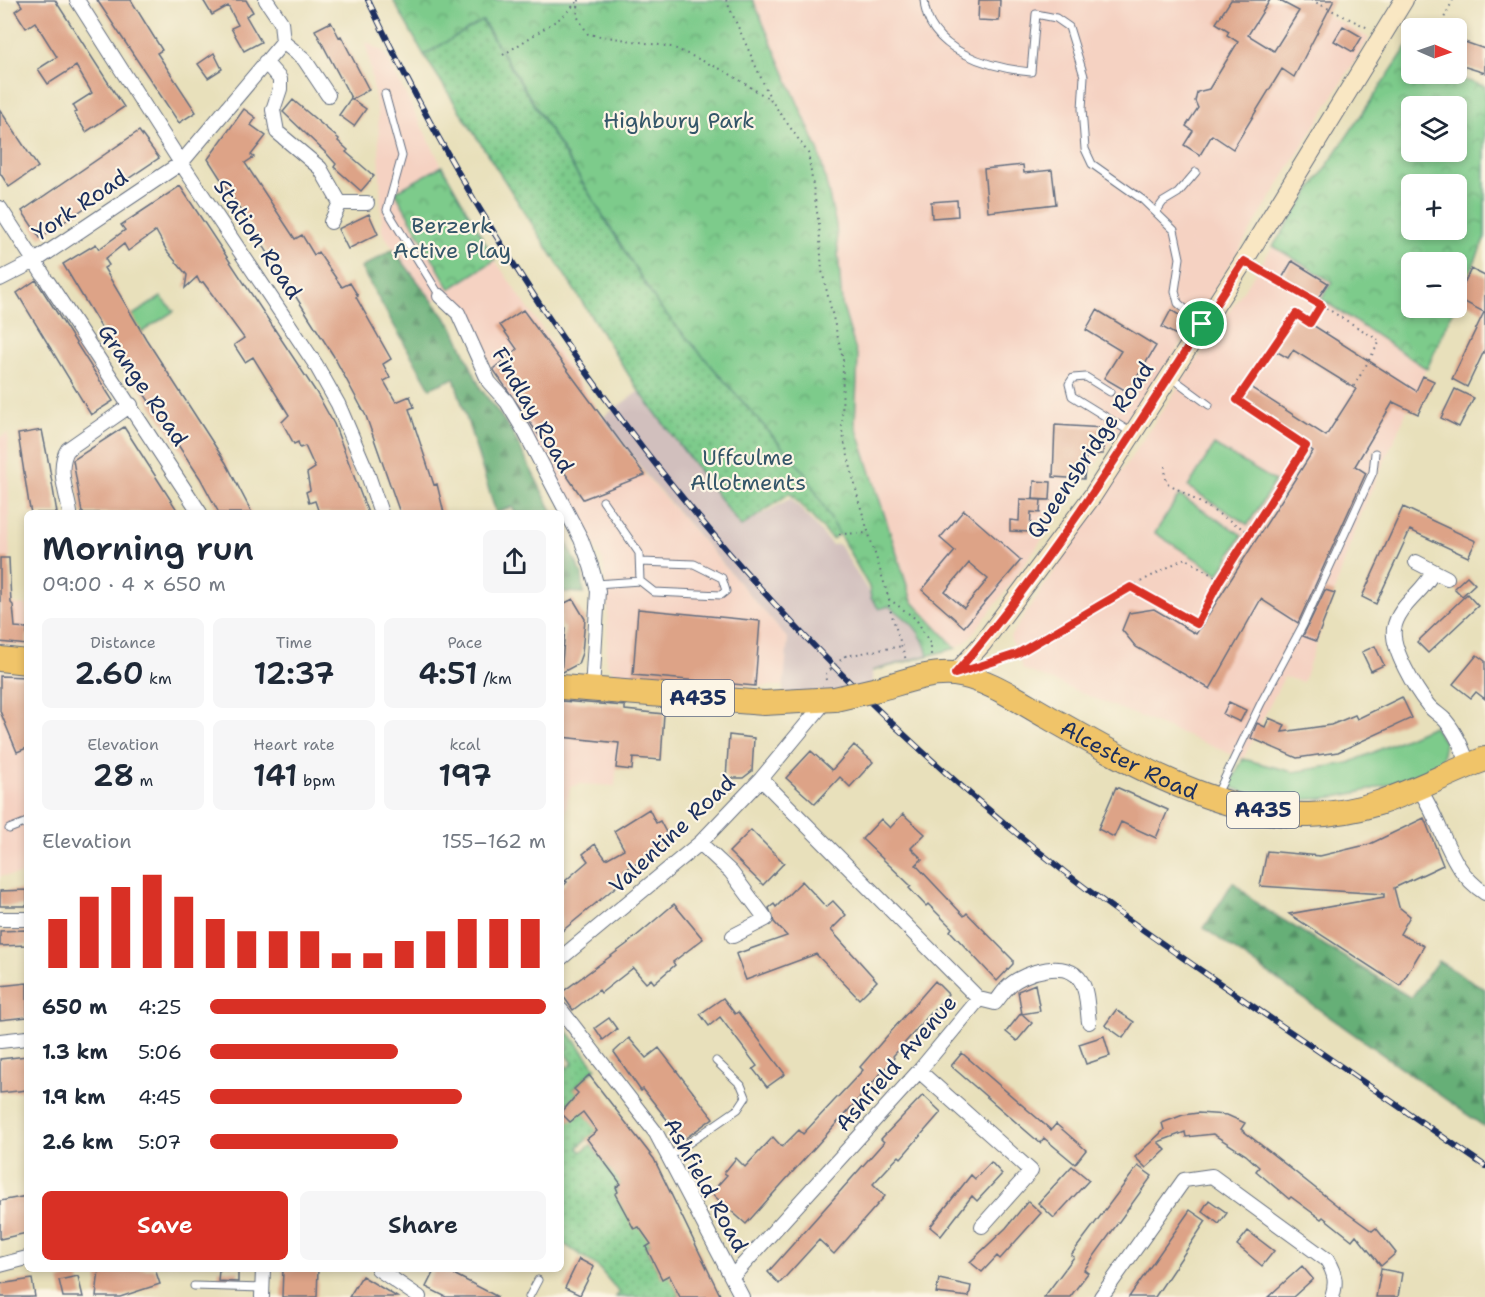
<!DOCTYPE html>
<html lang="en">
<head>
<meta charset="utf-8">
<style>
  :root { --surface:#fff; --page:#f6f6f7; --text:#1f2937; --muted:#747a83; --accent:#d93025 }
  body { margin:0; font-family:"Shantell Sans",sans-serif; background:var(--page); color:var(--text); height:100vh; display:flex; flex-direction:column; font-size:22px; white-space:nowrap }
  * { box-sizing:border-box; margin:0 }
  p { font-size:20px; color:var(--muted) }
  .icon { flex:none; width:33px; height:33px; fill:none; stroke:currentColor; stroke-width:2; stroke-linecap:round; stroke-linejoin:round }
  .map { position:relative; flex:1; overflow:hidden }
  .details { position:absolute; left:24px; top:510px; width:540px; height:762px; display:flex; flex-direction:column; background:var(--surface); border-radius:9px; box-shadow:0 3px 9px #0003 }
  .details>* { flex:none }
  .needle { width:39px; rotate:92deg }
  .controls { position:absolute; left:1401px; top:18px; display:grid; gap:12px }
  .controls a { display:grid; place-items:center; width:66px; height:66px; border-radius:9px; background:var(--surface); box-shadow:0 3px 9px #0003; font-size:30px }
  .pin { position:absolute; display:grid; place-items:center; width:51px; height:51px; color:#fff; margin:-26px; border:3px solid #fff; border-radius:50%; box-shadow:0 2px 6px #0007 }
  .round { display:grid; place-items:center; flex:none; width:63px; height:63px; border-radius:9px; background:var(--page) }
  .overview { display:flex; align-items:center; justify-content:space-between; height:102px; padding:0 18px }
  h1 { font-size:33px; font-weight:600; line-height:45px }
  .figures { display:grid; grid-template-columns:repeat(3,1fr); gap:9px; height:102px; padding:6px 18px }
  .figures div { display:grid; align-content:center; border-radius:9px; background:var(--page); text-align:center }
  .figures b { font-size:30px; font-weight:600 }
  .figures small { font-size:16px; font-weight:400 }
  .figures p { font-size:16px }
  .chart { height:168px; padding:12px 18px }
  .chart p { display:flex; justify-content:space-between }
  .chart svg { width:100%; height:108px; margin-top:6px; stroke:var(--accent); stroke-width:6 }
  .primary-button { display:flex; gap:12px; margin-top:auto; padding:12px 18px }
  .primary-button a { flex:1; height:69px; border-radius:9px; background:var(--accent); color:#fff; font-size:24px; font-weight:600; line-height:69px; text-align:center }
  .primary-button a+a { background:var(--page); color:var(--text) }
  ul { padding:0 18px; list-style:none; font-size:20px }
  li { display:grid; grid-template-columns:96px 72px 1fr; align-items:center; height:45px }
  li i { height:15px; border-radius:8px; background:var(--accent) }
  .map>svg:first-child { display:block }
  .built { fill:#f5d2c2; fill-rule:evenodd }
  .railway { fill:#d1bfbd }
  .grass { fill:#7dcb8b; stroke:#4c7d74; stroke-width:1.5 }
  .forest { fill:url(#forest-firs); stroke:#406f6a; stroke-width:1.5 }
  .park { fill:url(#park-crowns); stroke:#4c7d74; stroke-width:1.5; fill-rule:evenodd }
  .garden { fill:url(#garden-dots); stroke:#4c7d74; stroke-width:1.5 }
  .building { fill:#dda387; fill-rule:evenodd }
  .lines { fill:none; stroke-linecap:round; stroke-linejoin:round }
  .lane-casing { stroke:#636d7f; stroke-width:9 }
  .street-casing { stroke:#636d7f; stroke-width:16 }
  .secondary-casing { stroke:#636d7f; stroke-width:20 }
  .highway-casing { stroke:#636d7f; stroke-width:26 }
  .path { stroke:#636d7f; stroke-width:2; stroke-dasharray:1.5 4.5; stroke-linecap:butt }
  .lane { stroke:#fff; stroke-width:7 }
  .street { stroke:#fff; stroke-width:14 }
  .secondary { stroke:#f9e7c3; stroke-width:18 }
  .highway { stroke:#f0c469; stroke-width:24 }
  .rail-casing { stroke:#1b2f5e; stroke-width:6 }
  .rail { stroke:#fcf5e5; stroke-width:4; stroke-dasharray:11; stroke-linecap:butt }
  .highway-bridge-casing { stroke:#636d7f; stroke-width:26; stroke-linecap:butt }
  .path-bridge { stroke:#636d7f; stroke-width:2; stroke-dasharray:1.5 4.5; stroke-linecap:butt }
  .highway-bridge { stroke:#f0c469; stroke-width:24 }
  .route-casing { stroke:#fff; stroke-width:12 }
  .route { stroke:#d93025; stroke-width:8 }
  .labels { text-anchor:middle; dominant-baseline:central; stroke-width:4.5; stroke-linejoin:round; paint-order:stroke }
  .shield { fill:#fcf5e5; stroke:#5e6a86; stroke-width:1.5 }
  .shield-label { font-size:21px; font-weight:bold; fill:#1b2f5e }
  .park-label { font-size:22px; fill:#345669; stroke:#fcf5e5 }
  .street-label { font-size:22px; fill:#1b2f5e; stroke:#fcf5e5 }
</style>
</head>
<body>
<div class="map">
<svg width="1485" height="1297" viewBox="0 0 1485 1297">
  <defs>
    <pattern id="forest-firs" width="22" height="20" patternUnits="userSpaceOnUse" patternTransform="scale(1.5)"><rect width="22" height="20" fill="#66af77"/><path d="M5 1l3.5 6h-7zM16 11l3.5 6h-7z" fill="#538f65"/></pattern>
    <pattern id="park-crowns" width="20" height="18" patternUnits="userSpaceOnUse" patternTransform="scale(1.5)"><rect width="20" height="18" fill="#7dcb8b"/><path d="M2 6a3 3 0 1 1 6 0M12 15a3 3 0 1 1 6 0" fill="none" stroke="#66a575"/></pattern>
    <pattern id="garden-dots" width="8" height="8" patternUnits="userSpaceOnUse" patternTransform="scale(1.5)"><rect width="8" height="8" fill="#7dcb8b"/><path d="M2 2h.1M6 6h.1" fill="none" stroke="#66a575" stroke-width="1.8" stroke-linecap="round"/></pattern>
  </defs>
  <rect width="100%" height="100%" fill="#fcf5e5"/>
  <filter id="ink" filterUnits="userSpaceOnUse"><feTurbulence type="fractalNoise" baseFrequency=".0167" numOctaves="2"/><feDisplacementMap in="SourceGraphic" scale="12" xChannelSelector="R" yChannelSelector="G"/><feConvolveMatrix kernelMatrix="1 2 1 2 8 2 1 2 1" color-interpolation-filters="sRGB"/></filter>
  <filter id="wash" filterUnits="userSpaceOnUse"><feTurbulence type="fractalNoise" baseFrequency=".008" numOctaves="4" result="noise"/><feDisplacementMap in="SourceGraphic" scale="24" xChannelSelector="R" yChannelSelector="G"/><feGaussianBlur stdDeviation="1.35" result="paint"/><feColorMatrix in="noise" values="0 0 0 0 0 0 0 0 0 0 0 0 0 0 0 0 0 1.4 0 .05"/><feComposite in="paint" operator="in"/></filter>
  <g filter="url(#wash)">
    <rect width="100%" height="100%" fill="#e8e0bb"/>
    <path class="built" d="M753 0H1300L1369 38 1181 344 999 600 967 641 956 648 912 601 855 423 858 358 842 304 836 225 819 152Z
      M1411 41 1412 74H1444L1485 86 1456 262H1412V308H1453L1362 511 1303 682 1284 677 1243 759 1023 669 1010 637ZM1412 106H1456V152H1412ZM1412 184H1456V230H1412Z
      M366 42 384 52 445 172 495 260 606 422 645 475 788 639 784 686H755L615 674 606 663 608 605 603 561 492 370 483 347 453 297 445 293 431 303 382 232 378 116Z
      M8 433 10 578 13 604 27 605V647L0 643V437Z
      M0 671 27 674V874L17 875 0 876Z
      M561 700 622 705 615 786 580 784 570 787 561 837Z"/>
    <path class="railway" d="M639 391 741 526 791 498 832 545 839 544 879 609 889 606 912 623 922 635 928 655 872 671 873 690 782 703 788 639 647 476 603 417Z"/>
    <path class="grass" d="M161 297 174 311 142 332H106Z
      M1214 445 1275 481 1248 525 1188 487Z
      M1179 495 1242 535 1219 574 1155 533Z
      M1433 726 1445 743 1441 765C1380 791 1293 816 1229 786L1243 759 1293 772 1349 763Z"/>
    <path class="forest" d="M393 249 454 329 481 389 511 430 553 513H516L512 507 496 513 454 378 430 388 361 268Z
      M561 530 582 575 584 593 561 592Z
      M1233 882 1260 906 1411 998 1438 961 1485 989V1127L1204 928Z"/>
    <path class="park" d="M393 0H753L819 152 836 225 842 304 858 358 855 423 912 601 956 648 872 671 928 655C922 630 909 620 889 606L879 609 871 598 869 587 805 473 658 305 483 21 424 55Z
      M1411 41 1412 74H1444L1485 86V238L1457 302 1456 262H1412V308H1454L1427 369 1321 299 1332 282 1273 246ZM1412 106H1456V152H1412ZM1412 184H1456V230H1412Z
      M442 166 495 260 450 289 395 192Z"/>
    <path class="garden" d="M482 21 658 305 805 473 839 534 832 539 790 493 741 527 639 391 424 55Z
      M561 1023 596 1068 575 1088 578 1093 561 1111V1060L567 1068 573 1063 564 1051 569 1047 561 1036Z
      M588 1107 586 1116 594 1126 602 1127 578 1147 581 1152 591 1145 611 1170 638 1176 616 1187 618 1192 656 1218 649 1241 651 1244 646 1247 650 1257 675 1244 678 1253 655 1266 662 1278 686 1266 688 1279 675 1286 680 1297H616L619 1292 597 1266 561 1242V1112L570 1121Z"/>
    <g id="blocks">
      <path class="building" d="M18 0H55L124 107 86 132 74 113 77 112 73 105 92 93 76 66 48 84 38 69 57 57 35 22 26 28 15 11 22 6Z
        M97 0H131L162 50 157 53 196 112 179 123Z
        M203 0H246L253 12 246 16 261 42 244 51 231 28 238 25 228 6 212 15Z
        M979 0H1000L999 21 978 20Z
        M1231 0H1270L1248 35 1274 51 1299 11 1278 0H1334L1294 77 1282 69 1233 149 1212 135 1200 155 1184 145 1193 131 1186 126 1198 108 1195 101 1197 92 1209 89 1238 42 1227 35 1229 31 1216 23Z
        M331 22 339 37 341 36 369 90 352 99 366 109 354 126 339 115 351 98 315 30Z
        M1343 26 1362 37 1353 52 1334 41Z
        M1456 39 1485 49V73L1456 64Z
        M214 53 222 69 208 78 198 64Z
        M293 100 339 139 338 141 348 150 346 152 374 176 361 191 334 167 336 164 327 154 283 112Z
        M244 109 256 118 251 125 266 136 251 155 254 157 245 163 295 239 302 235 314 255 318 252 342 287 350 283 358 296 356 297 391 359 383 364 390 378 384 381 396 402 410 396 414 407 409 409 434 485 437 484 444 513H400L366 416 333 355 208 159Z
        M0 110 38 167 9 187 0 173Z
        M139 131 159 158 40 238 22 211Z
        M1023 165 1024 173 1052 170 1056 204 988 212 984 169Z
        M180 186 316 392 334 424 368 513H319L315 501 309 503 306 492 310 490 307 473 315 468 305 446 300 448 298 442 294 444 282 422 289 415 253 357 245 362 234 345 244 338 203 282 200 283 197 277 185 288 187 275 167 251 156 231 128 251 124 244 105 259 109 265 104 268 146 339 226 463 252 513H219L200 478 113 347 63 264 96 244 99 249 125 230 121 225Z
        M957 200 958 216 932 218 931 202Z
        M369 214 378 234 348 249 338 229Z
        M1292 261 1328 283 1316 301 1281 280Z
        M1471 269 1485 276V349L1467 387 1452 379 1484 312 1457 298Z
        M36 280 113 401 91 415 17 293Z
        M523 310 645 475 583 499 493 369 517 349 500 325Z
        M1097 310 1156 346 1128 392 1104 378 1121 351 1086 330Z
        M1171 310 1187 320 1178 336 1162 327Z
        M1297 315 1416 391 1423 376 1434 381 1418 414 1393 402 1355 466 1366 473 1298 623 1261 599 1210 689 1136 647 1122 630 1129 613 1154 609 1196 634 1313 451 1237 400 1247 385 1326 436 1356 389 1293 350 1288 358 1272 349Z
        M1455 389 1474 398 1459 427 1441 418Z
        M1055 425 1104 428 1103 454H1086L1084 479 1053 477Z
        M124 427 156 477 179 513H82L73 460Z
        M42 430 49 465 57 513H31L29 504 18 434Z
        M1034 481 1051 482 1050 500 1033 499Z
        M1020 499 1041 500 1040 513 1031 512 1030 532 1010 531V520L1019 521Z
        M1403 507 1476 541 1468 557 1410 530 1376 604 1362 597Z
        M964 510 1021 560 964 627 922 590 955 551 940 538ZM969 563 988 579 964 608 945 592Z
        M0 558H9L11 603 13 605 15 627 27 628V645L0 642Z
        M1467 576 1475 584 1462 596 1454 588Z
        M1325 590 1335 593 1316 641 1303 636Z
        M1467 594 1478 606 1428 653 1417 642Z
        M573 599 585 619 582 653 578 664 561 673 565 628 561 626V605Z
        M638 609 760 621 755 686 633 675Z
        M1375 646 1384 665 1371 671 1362 652Z
        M1477 655 1485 661V699L1476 692 1471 698 1453 684Z
        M0 676 27 677V748L17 752 0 711Z
        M1402 697 1412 718 1338 752 1297 758 1251 738 1257 723 1265 727 1269 718 1285 725 1282 732 1331 725 1355 715 1357 719Z
        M561 701 625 706V710L664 714 661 760 633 758 632 770 616 768 619 743 561 737Z
        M1229 702 1246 710 1240 722 1223 714Z
        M729 735 754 738 752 771 743 778H726Z
        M854 745 873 762 850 787 840 777 815 804 786 778 811 751 832 770Z
        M1116 787 1168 810 1156 838 1121 822 1114 837 1098 829Z
        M649 809 656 823 660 821 670 840 648 851 651 856 624 870 629 876 561 932V888L567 882 565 881 588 861 583 854 595 844 606 859 624 849 614 831Z
        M903 814 925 834 911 848 922 859 916 865 964 916 967 913 1013 960V964L997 981 950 931 952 928 928 904 926 906 909 888 911 886 862 839 881 819 890 828Z
        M1424 818 1443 865 1394 888 1399 907 1410 916 1400 934 1424 946 1400 986 1289 914 1384 897V894L1260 886 1267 851 1320 856 1370 844Z
        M751 830 784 863 763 885 729 852Z
        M802 881 826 907 833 901 846 915 831 930 877 981 859 999 816 954 746 980 736 954 787 936 774 922 769 908 774 904 776 907Z
        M27 890V906H0V891Z
        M674 904 703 939 673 962 675 965 654 983 651 979 646 983 633 968 601 993 599 990 573 1010 561 993 627 944Z
        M27 930V945L0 946V931Z
        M935 981 948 994 893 1056 894 1058 871 1085 746 1224 711 1193 727 1175 724 1173 736 1158 745 1167 773 1137 782 1147 799 1130 803 1134 863 1070 860 1067Z
        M27 983V1017L0 1020V986Z
        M1035 984 1040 1011 1022 1014 1018 991Z
        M723 998 735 1014 738 1012 785 1074 767 1087 753 1069 757 1066 720 1017 709 1026 700 1014Z
        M1116 1010 1134 1022 1123 1038 1105 1025Z
        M1021 1013 1032 1023 1017 1041 1006 1032Z
        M609 1018 617 1029 603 1040 595 1028Z
        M1104 1036 1110 1056 1086 1064 1079 1044Z
        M629 1038 646 1058 659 1048 713 1118 683 1140 643 1089 641 1091 614 1052Z
        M962 1053 1051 1130 1056 1124 1086 1150 1075 1164 1044 1138 1040 1143 951 1066Z
        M27 1056V1090L0 1093V1059Z
        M589 1075 654 1159 721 1297H680L669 1275 662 1279 646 1247 651 1244 639 1227 634 1229 615 1194 618 1192 616 1187 621 1184 587 1139 597 1131 583 1112 570 1122 561 1113 578 1093 574 1089Z
        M923 1095 941 1112 901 1158 899 1156 873 1184 885 1196 834 1254 819 1240 779 1284 768 1272 884 1142 881 1139Z
        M1198 1113 1227 1115 1245 1123 1241 1129 1339 1207 1372 1231 1376 1228 1396 1253 1381 1266 1356 1235 1352 1240 1323 1217 1321 1219 1291 1197 1289 1199 1256 1171 1259 1167 1246 1155 1213 1134 1186 1137 1185 1132 1158 1142 1166 1150 1146 1168 1135 1157 1164 1130 1162 1123 1183 1115Z
        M991 1162 1002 1174 977 1201 972 1196 941 1236 930 1227 971 1175 975 1179Z
        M1072 1166 1089 1180 1054 1218 1038 1203Z
        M1138 1166 1152 1176 1084 1270 1088 1273 1070 1297H1044L1074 1257 1071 1255Z
        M27 1196V1233L0 1239V1201Z
        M1209 1200 1227 1213 1219 1224 1202 1211Z
        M1028 1201 1041 1213 1000 1259 997 1256 982 1272 970 1262 1006 1228Z
        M1190 1210 1206 1221 1155 1297H1129Z
        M1248 1231 1274 1251 1262 1266 1237 1245Z
        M579 1259 594 1267 580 1295 565 1288Z
        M1302 1266 1313 1279 1293 1297H1268Z
        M99 1269H155L160 1284 120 1297H96Z
        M283 1269H318L317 1297H282Z
        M435 1269H444L498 1297H446L426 1287Z
        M1381 1269 1402 1273 1398 1297H1376Z
        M219 1270 238 1271V1282L218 1281Z
        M78 1276 83 1297H63L59 1280Z
        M362 1276 397 1297H349Z
        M32 1279 35 1297H1L0 1284Z
        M939 1279 971 1286 969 1297 936 1293Z"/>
    </g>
  </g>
  <g filter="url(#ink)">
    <use href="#blocks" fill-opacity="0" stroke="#636d7f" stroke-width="1.5"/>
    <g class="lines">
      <defs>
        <path id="lane" d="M924 0C927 51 991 68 1031 72L1036 14 1056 18 1069 27 1084 76 1082 109 1085 149 1092 164 1143 200 1174 230 1180 258 1175 291 1178 303 1202 324
          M385 94 402 156 387 210 440 296
          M1156 212 1163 202 1178 193 1196 172
          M1171 377 1209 405
          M1110 392 1086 377 1073 378 1069 384 1072 396 1132 433
          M640 581 654 592 721 595 726 591 722 578 694 564 641 562
          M596 584 640 581 639 553 603 501
          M1216 796 1261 703 1303 625 1373 472 1375 453
          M9 829 27 822
          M670 1156 738 1109 746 1097 741 1085 716 1061
          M194 1286 263 1288
          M529 1297 538 1280"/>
        <path id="street" d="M77 0 181 163 316 365 338 404 367 472 381 513
          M283 42 304 59 328 95
          M265 62 280 79V89L273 110 277 132 320 168 340 203
          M0 208 44 276
          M331 222 340 203H367
          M0 279 35 261 181 163 283 42 281 22 266 0
          M48 282 200 513
          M440 296 458 313 489 382 507 402 525 432 581 539 591 566 598 591 592 690
          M70 513C67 493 56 467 68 449L131 405
          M1416 562 1447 578
          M1433 572C1423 593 1398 605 1394 629 1391 649 1416 690 1428 705 1433 711 1440 715 1445 720 1457 734 1463 750 1469 766
          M1419 789C1444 824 1447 869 1485 893
          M700 843 731 872 766 919 733 936
          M0 919H27
          M561 958 700 843 761 779 819 709 822 702
          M979 999 995 1003C1000 997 1004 990 1010 985 1026 971 1068 959 1081 981 1088 992 1087 1009 1089 1022
          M561 1010 656 1133 742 1297
          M0 1041 27 1038
          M919 1071 1031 1171 982 1226
          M0 1265 27 1258
          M378 1269 419 1297
          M732 1277 919 1071 979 999 761 779
          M262 1297 263 1269
          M1101 1297 1184 1180 1212 1176 1327 1260C1335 1274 1337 1282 1332 1297"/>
        <path id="secondary" d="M955 674 982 644 1093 495 1244 261 1404 0"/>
        <g id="highway">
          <path d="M0 659 27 662"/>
          <path d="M561 687 764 703 835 699"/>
          <path id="s1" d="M878 689C903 682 928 672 954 674 985 677 1021 702 1048 717 1124 760 1220 817 1309 815 1379 813 1423 783 1485 759"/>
        </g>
      </defs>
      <use href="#lane" class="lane-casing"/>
      <use href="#street" class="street-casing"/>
      <use href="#secondary" class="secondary-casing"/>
      <use href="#highway" class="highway-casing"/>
      <path class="path" d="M579 0 577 16 588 34 672 47 725 71 771 100
        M726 0 771 100 808 153 819 225 822 271 843 359 842 431 859 502 889 599 916 619 931 645V656
        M1311 0 1368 28
        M1439 28 1453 0
        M503 55 562 17 579 0
        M1259 268 1321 305
        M1165 466 1166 482 1250 533
        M839 534 869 533
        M1220 580 1185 558 1131 587 1197 624 1220 580 1306 446 1237 400 1296 314 1310 323 1321 305 1380 341 1353 388
        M889 599V606L906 660
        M845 656 902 646
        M987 664 1017 654 1131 587
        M826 680 825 675 831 669"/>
      <use href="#lane" class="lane"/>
      <use href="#street" class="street"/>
      <use href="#secondary" class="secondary"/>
      <use href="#highway" class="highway"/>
      <defs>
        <path id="rail" d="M368 0C530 342 768 640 1066 873 1127 921 1191 963 1254 1007 1331 1059 1408 1113 1485 1166"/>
      </defs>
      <use href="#rail" class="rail-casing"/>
      <use href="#rail" class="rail"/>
      <defs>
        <path id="highway-bridge" d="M835 699 878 689"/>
      </defs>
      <use href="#highway-bridge" class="highway-bridge-casing"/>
      <path class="path-bridge" d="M831 669 845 656"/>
      <use href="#highway-bridge" class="highway-bridge"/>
    </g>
  </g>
  <g class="lines" filter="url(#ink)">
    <defs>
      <path id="route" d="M1244 261 1321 305 1310 323 1296 314 1237 400 1306 446 1220 580 1197 624 1131 587 1017 654 955 674C1066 547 1152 401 1244 261Z"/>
    </defs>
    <use href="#route" class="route-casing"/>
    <use href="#route" class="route"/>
  </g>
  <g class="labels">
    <g class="shield">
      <rect x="662" y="680" width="72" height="36" rx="4.5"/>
      <rect x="1227" y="792" width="72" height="36" rx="4.5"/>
    </g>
    <g class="shield-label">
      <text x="698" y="698">A435</text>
      <text x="1263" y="810">A435</text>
    </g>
    <g class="park-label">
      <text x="679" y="120">Highbury Park</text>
      <text x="452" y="225">Berzerk<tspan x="452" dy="25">Active Play</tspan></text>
      <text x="748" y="457">Uffculme<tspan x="748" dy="25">Allotments</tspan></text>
    </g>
    <g class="street-label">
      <text transform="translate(80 205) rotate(-34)">York Road</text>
      <text transform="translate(258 239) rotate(56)">Station Road</text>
      <text transform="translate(143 385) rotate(56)">Grange Road</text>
      <text transform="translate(533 410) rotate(60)">Findlay Road</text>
      <text transform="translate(1090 450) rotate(-56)">Queensbridge Road</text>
      <text stroke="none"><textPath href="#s1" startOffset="274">Alcester Road</textPath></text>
      <text transform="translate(672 834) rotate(-43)">Valentine Road</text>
      <text transform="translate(896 1063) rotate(-49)">Ashfield Avenue</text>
      <text transform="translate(706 1185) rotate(61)">Ashfield Road</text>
    </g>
  </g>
</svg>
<div class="controls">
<a><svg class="needle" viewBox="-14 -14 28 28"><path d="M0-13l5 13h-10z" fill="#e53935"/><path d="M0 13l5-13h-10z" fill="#747a83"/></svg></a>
<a><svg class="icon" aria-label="layers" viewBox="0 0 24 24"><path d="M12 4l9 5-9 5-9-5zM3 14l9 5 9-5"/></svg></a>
<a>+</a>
<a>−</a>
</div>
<div class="pin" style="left:1202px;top:324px;background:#1e9e55"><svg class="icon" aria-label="arrive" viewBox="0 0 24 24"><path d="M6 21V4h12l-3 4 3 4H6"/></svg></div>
<section class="details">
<div class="overview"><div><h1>Morning run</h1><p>09:00 · 4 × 650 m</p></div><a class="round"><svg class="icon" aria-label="share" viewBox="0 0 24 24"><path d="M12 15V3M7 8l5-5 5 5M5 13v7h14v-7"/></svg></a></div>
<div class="figures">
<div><p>Distance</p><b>2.60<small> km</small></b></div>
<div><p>Time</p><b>12:37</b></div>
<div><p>Pace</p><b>4:51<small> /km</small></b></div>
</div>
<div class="figures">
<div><p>Elevation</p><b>28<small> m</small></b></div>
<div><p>Heart rate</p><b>141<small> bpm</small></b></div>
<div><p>kcal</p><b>197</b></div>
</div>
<div class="chart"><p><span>Elevation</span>155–162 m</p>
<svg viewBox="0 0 160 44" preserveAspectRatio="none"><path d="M5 44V24M15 44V15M25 44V11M35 44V6M45 44V15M55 44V24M65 44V29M75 44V29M85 44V29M95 44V38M105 44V38M115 44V33M125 44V29M135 44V24M145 44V24M155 44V24"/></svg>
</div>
<ul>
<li><b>650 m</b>4:25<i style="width:100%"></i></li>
<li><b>1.3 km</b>5:06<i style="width:56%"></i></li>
<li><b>1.9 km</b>4:45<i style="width:75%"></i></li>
<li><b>2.6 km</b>5:07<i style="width:56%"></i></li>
</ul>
<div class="primary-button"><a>Save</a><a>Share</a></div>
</section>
</div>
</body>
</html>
